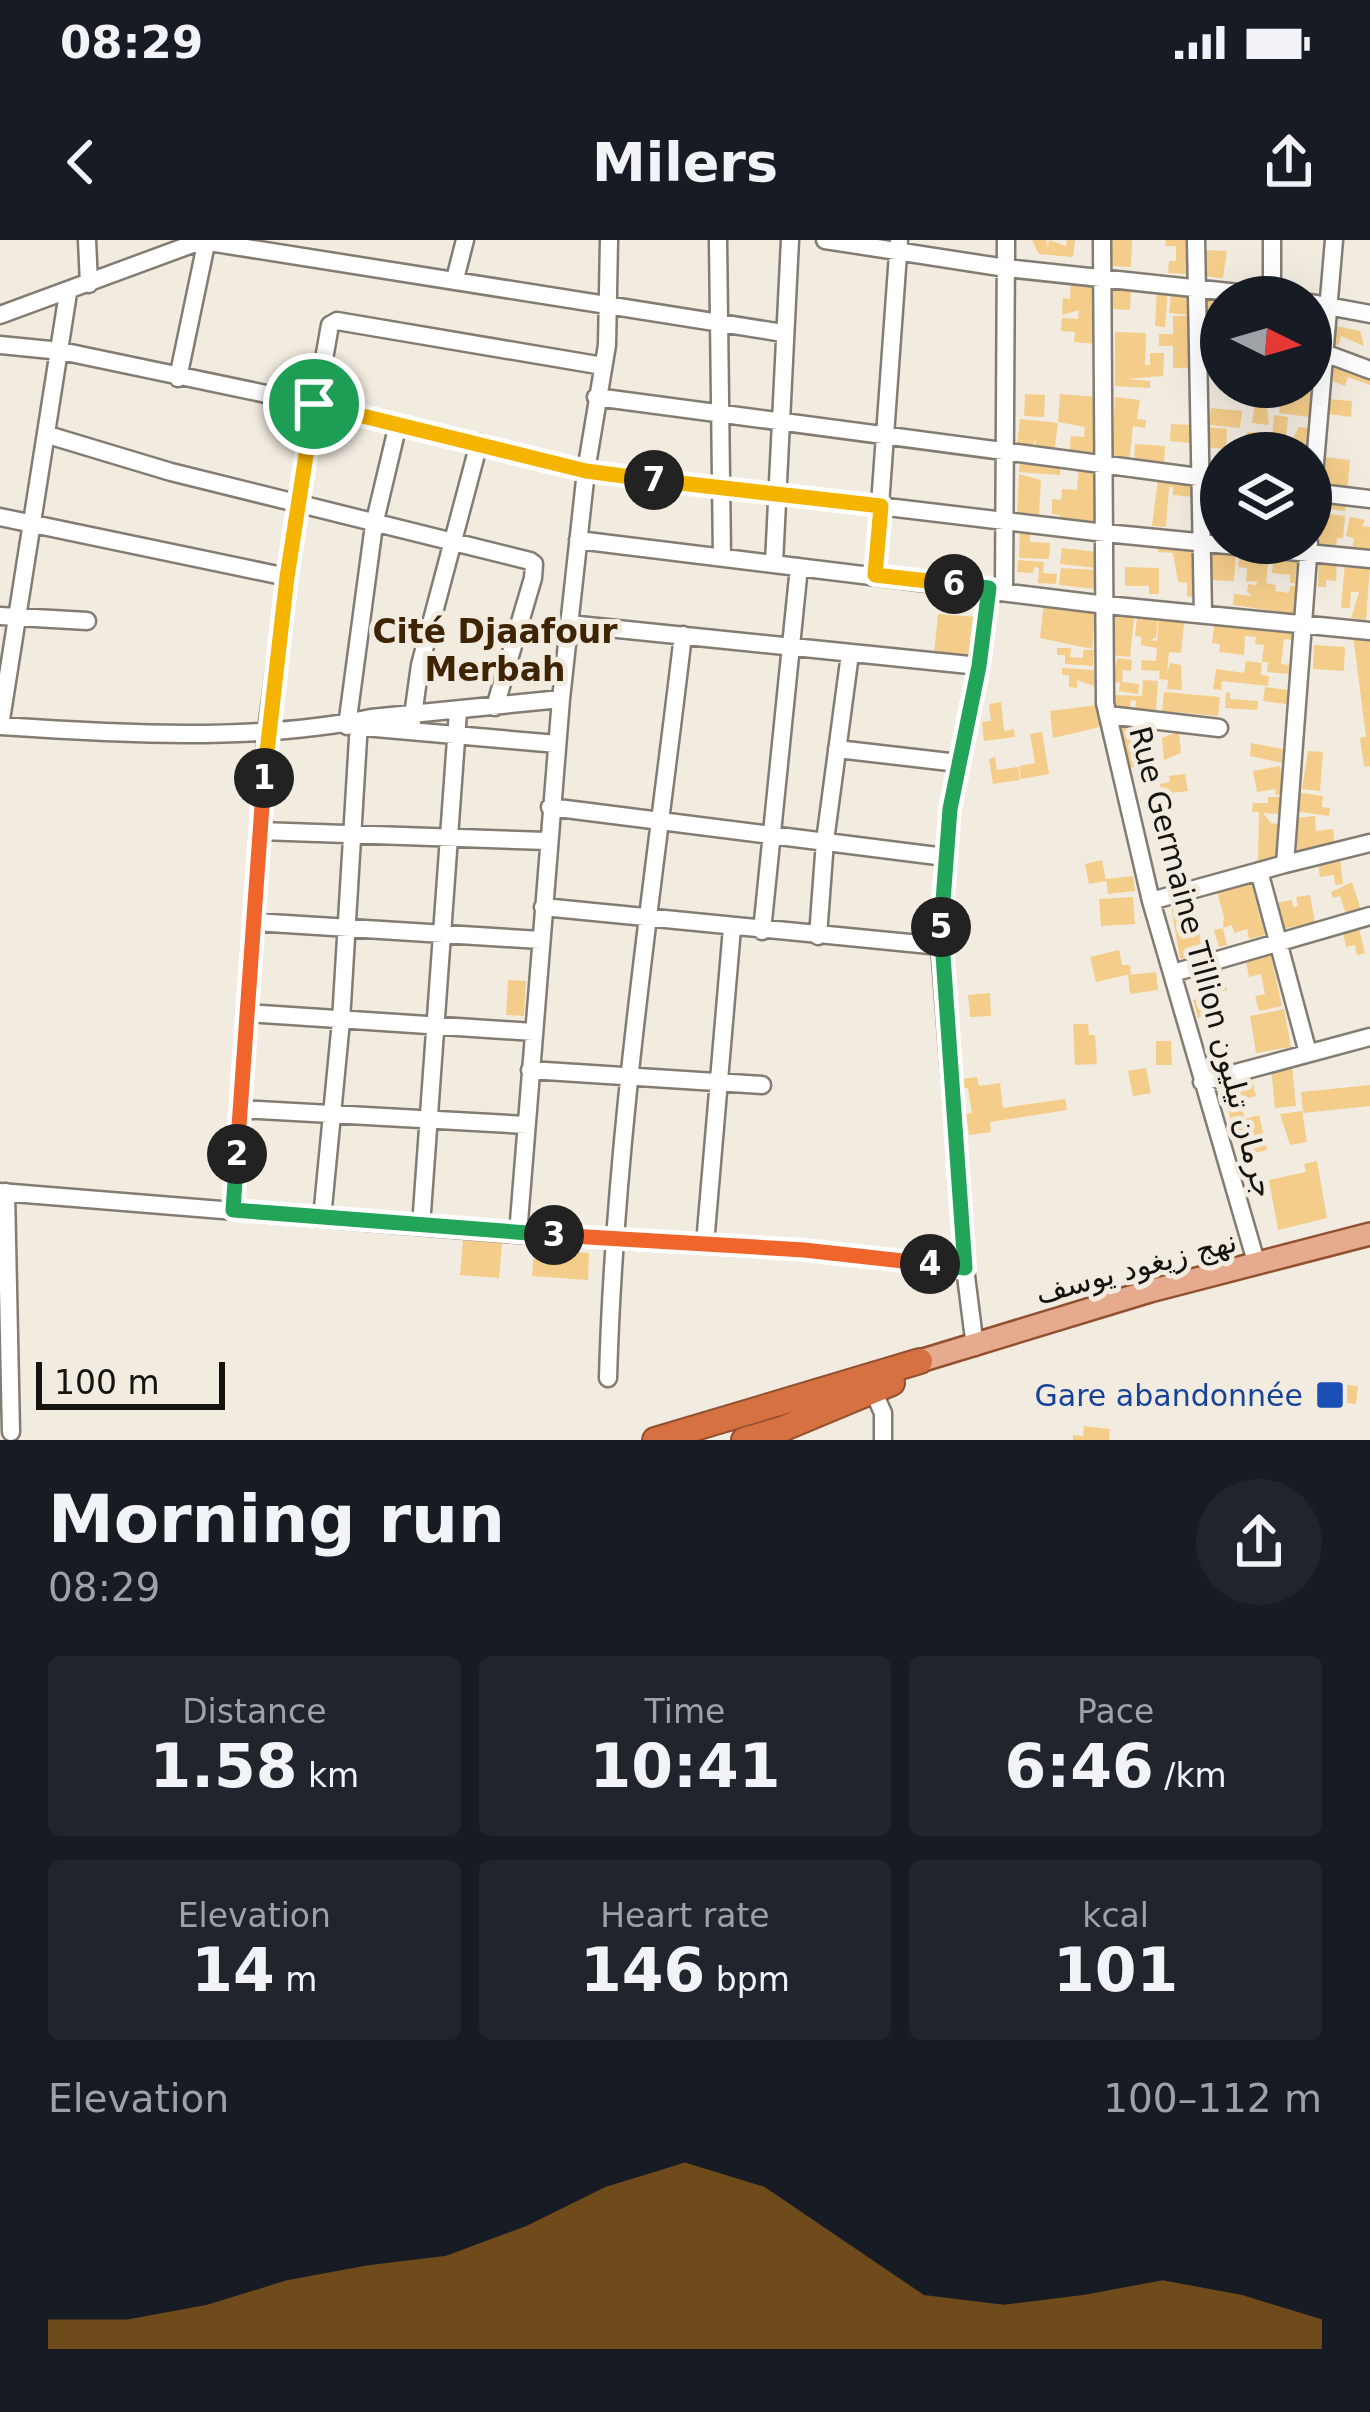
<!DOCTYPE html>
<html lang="en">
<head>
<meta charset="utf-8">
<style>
  :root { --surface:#171b24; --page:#20242c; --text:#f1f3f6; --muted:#9ea1a6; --accent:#955e17 }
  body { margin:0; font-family:"DejaVu Sans",Cairo,sans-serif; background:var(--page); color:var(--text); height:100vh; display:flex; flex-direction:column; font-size:45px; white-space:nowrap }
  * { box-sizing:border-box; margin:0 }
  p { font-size:39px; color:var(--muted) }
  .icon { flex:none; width:66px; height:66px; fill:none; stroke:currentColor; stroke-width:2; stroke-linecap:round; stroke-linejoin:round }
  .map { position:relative; height:1200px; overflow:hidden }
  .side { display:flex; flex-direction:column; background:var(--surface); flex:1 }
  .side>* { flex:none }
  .needle { width:78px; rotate:95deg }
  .tools { position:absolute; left:1200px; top:36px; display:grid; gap:24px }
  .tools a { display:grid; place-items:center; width:132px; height:132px; border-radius:50%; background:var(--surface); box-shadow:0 12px 48px #0002; font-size:60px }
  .scale { position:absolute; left:36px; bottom:30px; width:189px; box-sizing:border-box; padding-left:12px; border:6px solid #15130f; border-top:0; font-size:33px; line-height:42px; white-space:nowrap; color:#15130f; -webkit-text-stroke:9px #f2ebe0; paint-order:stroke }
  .pin { position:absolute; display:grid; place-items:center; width:102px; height:102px; color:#fff; margin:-51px; border:6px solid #fff; border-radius:50%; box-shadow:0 3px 12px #0007 }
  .km { position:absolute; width:60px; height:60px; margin:-30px; border-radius:50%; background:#222; color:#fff; font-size:33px; line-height:60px; text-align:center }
  .round { display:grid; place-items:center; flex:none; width:126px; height:126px; border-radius:63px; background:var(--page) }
  .summary { display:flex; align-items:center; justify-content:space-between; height:204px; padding:0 48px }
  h1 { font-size:66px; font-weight:600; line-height:90px }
  .stats { display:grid; grid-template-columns:repeat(3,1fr); gap:18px; height:204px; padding:12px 48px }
  .stats div { display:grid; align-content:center; border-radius:12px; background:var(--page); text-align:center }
  .stats b { font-size:60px; font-weight:600 }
  .stats small { font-size:33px; font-weight:400 }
  .stats p { font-size:33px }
  .chart { height:336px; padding:24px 48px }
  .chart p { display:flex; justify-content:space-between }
  .chart svg { width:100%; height:216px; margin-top:12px; fill:var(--accent); opacity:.7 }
  .status { display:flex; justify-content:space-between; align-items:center; height:84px; padding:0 60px; background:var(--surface); direction:ltr }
  .status svg { height:33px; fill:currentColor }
  header { display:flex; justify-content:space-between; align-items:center; height:156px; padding:0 48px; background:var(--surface); font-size:54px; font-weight:600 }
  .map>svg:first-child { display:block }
  .building { fill:#f4cd8a }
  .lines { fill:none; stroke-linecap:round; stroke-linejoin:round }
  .minor-casing { stroke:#827c72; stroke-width:21 }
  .major-casing { stroke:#925030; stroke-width:26 }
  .highway-casing { stroke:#925030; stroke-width:28 }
  .minor { stroke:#fff; stroke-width:16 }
  .major { stroke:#e6aa8e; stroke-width:21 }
  .highway { stroke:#d67142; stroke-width:24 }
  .split-1-casing { stroke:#fff; stroke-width:24 }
  .split-2-casing { stroke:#fff; stroke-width:24 }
  .split-3-casing { stroke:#fff; stroke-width:24 }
  .split-4-casing { stroke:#fff; stroke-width:24 }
  .split-5-casing { stroke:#fff; stroke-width:24 }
  .split-6-casing { stroke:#fff; stroke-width:24 }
  .split-7-casing { stroke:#fff; stroke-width:24 }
  .split-8-casing { stroke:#fff; stroke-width:24 }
  .split-1 { stroke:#f5b400; stroke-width:15 }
  .split-2 { stroke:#f0652b; stroke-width:15 }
  .split-3 { stroke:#22a559; stroke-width:15 }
  .split-4 { stroke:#f0652b; stroke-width:15 }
  .split-5 { stroke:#22a559; stroke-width:15 }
  .split-6 { stroke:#22a559; stroke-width:15 }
  .split-7 { stroke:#f5b400; stroke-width:15 }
  .split-8 { stroke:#f5b400; stroke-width:15 }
  .transit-dot { fill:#1a4fb4; stroke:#f2ebe0; stroke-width:4.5 }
  .labels { text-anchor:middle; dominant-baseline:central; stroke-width:10; stroke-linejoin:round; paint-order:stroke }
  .street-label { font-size:30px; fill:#15130f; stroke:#f2ebe0 }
  .transit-label { font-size:30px; fill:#164399; stroke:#f2ebe0; text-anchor:end }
  .neighbourhood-label { font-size:33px; font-weight:bold; fill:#3e2403; stroke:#f2ebe0 }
</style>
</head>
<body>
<div class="status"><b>08:29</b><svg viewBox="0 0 49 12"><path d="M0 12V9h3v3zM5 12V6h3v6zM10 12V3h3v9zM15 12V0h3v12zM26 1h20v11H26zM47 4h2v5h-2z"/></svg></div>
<header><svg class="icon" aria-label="back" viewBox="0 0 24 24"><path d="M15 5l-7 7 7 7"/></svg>Milers<svg class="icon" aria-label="share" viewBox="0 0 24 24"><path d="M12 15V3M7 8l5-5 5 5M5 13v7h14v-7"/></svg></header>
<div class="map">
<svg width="1370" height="1200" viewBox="0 0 1370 1200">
  <rect width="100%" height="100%" fill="#f2ebe0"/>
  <path class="building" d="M1032 0H1046L1048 7 1049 0 1066 6 1067 0H1075L1073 17 1039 14Z
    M1112 0H1132L1131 27 1110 26Z
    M1166 0H1191L1189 34 1168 33 1169 21H1176V6H1165Z
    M1203 10 1227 11 1223 38 1201 36Z
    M1071 40 1100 42 1096 104 1074 102 1075 92 1061 91 1062 78 1078 79 1079 70 1062 75 1063 58 1070 59Z
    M1112 46 1131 47 1130 70 1111 69Z
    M1157 48 1168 49 1165 87 1155 86Z
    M1208 50 1221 57V85L1204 83Z
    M1171 55 1191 56 1189 75 1169 73Z
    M1173 76H1191V128H1173V106H1159V94H1173Z
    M1335 86 1360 91 1364 106 1341 96 1339 105 1332 104Z
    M1115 92 1146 93 1145 125H1150V113H1164L1163 136 1127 139 1150 141V148L1115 146Z
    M1212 100 1221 101V136L1209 135Z
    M1337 120 1370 132V145L1348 137 1345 146 1330 140Z
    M1257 147H1277L1276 159 1266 158 1269 185 1252 183Z
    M1282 147 1312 151 1309 177 1279 173Z
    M1025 154 1045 155 1044 177 1024 176Z
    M1060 154 1097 157 1096 218 1069 216 1071 196 1084 197 1085 187 1058 182Z
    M1115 157 1140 160 1137 179 1146 180 1145 188 1133 186 1129 223 1112 221Z
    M1329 159 1352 161 1351 177 1328 174Z
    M1211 168 1242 171 1240 188 1209 185Z
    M1274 175 1288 177 1286 200 1272 198Z
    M1020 179 1058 183 1054 213 1034 210 1036 199 1031 207 1017 205Z
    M1171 184 1193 185 1191 203 1170 201Z
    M1206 187 1227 189 1226 209 1205 207Z
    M1299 187 1308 188 1305 213H1293L1290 204Z
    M1247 192 1268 193 1267 213H1254V208L1246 207Z
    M1135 204 1165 206 1164 227 1134 225Z
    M1324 217 1350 220 1347 252 1320 249Z
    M1020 221 1061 224 1060 235 1019 232Z
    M1079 226 1099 227 1096 282 1060 280V275L1052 274V259L1061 260 1062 249 1077 250Z
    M1019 234 1041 240 1039 274 1017 273Z
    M1158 239 1193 241 1192 257 1173 255V247H1169L1166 287 1152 286Z
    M1211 255 1221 256V292L1207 290Z
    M1323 259 1346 261 1345 271 1330 269 1329 274 1345 276 1343 298H1337L1336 307 1317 306Z
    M1350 277 1365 280 1362 286 1370 287V311L1352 310 1354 298 1346 296Z
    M1020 285 1038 286 1037 295H1030V302L1050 303 1049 319 1019 318Z
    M1158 300 1196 303 1192 357 1187 356V343L1178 342 1173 313 1158 312Z
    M1062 308 1098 312 1096 328 1060 324Z
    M1208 308 1236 310 1234 341 1206 340Z
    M1240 311 1269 314 1266 343 1276 345 1275 351 1289 353 1290 346H1298L1294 374 1233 365 1234 354 1253 356 1247 352 1248 344 1256 345 1257 341 1246 342 1247 328 1238 327Z
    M1274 314 1298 317 1295 343H1290V335L1272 333Z
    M1018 320 1044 322 1043 333 1057 334 1056 344 1038 343 1039 328 1034 327 1033 333 1017 332Z
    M1319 321 1337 322 1336 341 1326 340V347H1318Z
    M1345 323 1370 325 1366 380 1351 378 1359 352H1351L1350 368H1341Z
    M1125 327 1159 328V354H1149V346H1125Z
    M1061 328 1097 330 1096 349 1059 345Z
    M1044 361 1096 366 1092 409 1040 398Z
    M1116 367 1135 369 1130 417 1111 415Z
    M1138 369 1158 371 1156 398 1149 400 1157 401 1159 373 1185 375 1181 413 1169 412 1167 435 1170 423 1181 425 1182 450 1167 449 1168 440 1159 439 1160 431 1141 430 1142 420 1156 421 1157 408 1141 405V397L1135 396Z
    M938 374 978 377 974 417 934 414Z
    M1215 378 1293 386 1291 400 1284 399 1281 424 1290 425 1289 434 1267 432 1268 422H1262L1264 405 1255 404 1256 397 1245 396 1244 415 1219 412 1220 404 1212 403Z
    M1370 393V526L1364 527 1360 498 1366 497 1353 395Z
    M1314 405 1345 407 1344 431 1313 429Z
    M1057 408H1071L1070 417 1083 418V410H1094L1093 426 1065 424V415H1057Z
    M1117 418 1132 420 1131 431 1123 430 1122 442 1139 444 1138 454 1119 451 1120 443 1113 442Z
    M1246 421 1262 423 1261 435 1269 436 1268 446 1222 441 1221 450 1213 449 1216 429 1244 433Z
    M1062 428 1094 430V446L1077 440V448L1069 447V435H1062Z
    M1143 440 1158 441 1156 470 1135 469 1136 461 1131 460 1130 469 1114 468 1115 455 1142 456Z
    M1265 447 1289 450 1287 464 1263 461Z
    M1164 452 1220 457 1218 476 1162 471Z
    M1226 452 1230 453V459L1258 461 1257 470 1225 468Z
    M1001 462 1004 491 1014 489 1015 497 984 501 982 482 991 481 989 464Z
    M1097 465 1100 487 1053 498 1050 471Z
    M1146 481 1156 521 1130 528 1120 488Z
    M1179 491 1181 513 1164 520 1162 498Z
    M1042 492 1049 534 1021 539 1019 526 1035 523 1030 494Z
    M1251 503 1283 509 1282 523 1250 516Z
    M1308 511 1323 512 1320 551 1302 549Z
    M995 517 997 530 1018 527 1020 540 993 544 989 519Z
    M1280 526 1285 553 1276 555 1275 549 1257 552 1253 531Z
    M1185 534 1188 551 1162 554 1160 544 1170 542 1169 536Z
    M1295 552 1323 556 1322 567 1330 568 1329 576 1293 571Z
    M1268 557H1281V574L1263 573 1271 583 1279 584 1278 623 1258 622 1259 572H1252L1253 563H1268Z
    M1315 576 1316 591 1333 589 1335 608 1297 612 1294 578Z
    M1340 619 1343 644 1335 645 1334 635 1320 637 1318 622Z
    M1102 620 1106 641 1089 644 1085 624Z
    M1133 636 1135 651 1108 654 1106 639Z
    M1250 639 1265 695 1249 699 1247 689 1234 693 1232 685 1223 688 1227 705 1219 707 1214 690 1223 688 1224 677 1216 648Z
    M1352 642 1361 670 1346 674 1340 656 1333 658 1331 652Z
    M1190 655 1191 685 1198 683 1203 715 1180 719 1170 659Z
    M1310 655 1315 683 1281 689 1275 663 1292 660 1293 667 1298 666 1296 657Z
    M1133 657 1135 684 1101 686 1099 659Z
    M1358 684 1365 713 1357 715 1355 705 1346 707 1342 688Z
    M1119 710 1122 725H1130L1131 734 1096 742 1090 717Z
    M1270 711 1282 766 1259 771 1255 756 1265 754 1261 734 1249 737 1245 716Z
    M1219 721 1223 732 1214 735 1215 743 1225 741 1227 750 1201 756 1197 738 1213 734 1210 724Z
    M1156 732 1158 750 1130 754 1128 735Z
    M508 740 526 741 524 776 506 775Z
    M990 753 991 776 970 777 968 755Z
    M1220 753 1228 782 1218 785 1215 773 1198 778 1193 760Z
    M1284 769 1291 807 1256 813 1250 776Z
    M1073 784H1088L1089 795H1095L1097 824 1075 825Z
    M1156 801H1171L1172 825H1156Z
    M1292 826 1296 866 1275 868 1271 828Z
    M1146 828 1151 853 1133 856 1128 831Z
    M1250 832 1256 856 1240 860 1245 879 1259 875 1267 910 1251 914 1248 900 1241 901 1244 915 1240 916 1220 838Z
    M977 837 979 846 1000 843 1003 868 1065 859 1067 870 990 882 991 892 969 895 966 874 972 873 968 848H963L962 839Z
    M1370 845V866L1303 873 1301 852Z
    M1302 871 1307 902 1290 905 1280 874Z
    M1317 921 1327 978 1278 990 1269 940 1306 932 1304 924Z
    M463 1000 502 1003 499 1038 460 1035Z
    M534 1009 589 1013 588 1040 532 1036Z
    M1323 1142 1358 1146 1356 1164 1321 1160Z
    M1084 1186 1110 1189 1109 1200H1073V1195L1083 1196Z"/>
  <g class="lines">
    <defs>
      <path id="minor" d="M87 0 89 44
        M196 0 783 93
        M718 0 722 317
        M825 0 1006 28 1277 57
        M1102 0 1105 463 1151 661 1257 1025
        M1196 0 1203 374
        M455 39 465 0
        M1272 57V0
        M1311 63 1370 74
        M0 75 198 2
        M1201 88 1221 92
        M0 105 61 111 314 164 586 231 1105 293 1370 319
        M1311 108 1370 130
        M178 138 206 4
        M596 157 1221 240
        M48 195 171 232 530 321 534 324 533 338 495 467
        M1311 252 1370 259
        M1311 270 1334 0
        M0 277 287 337
        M578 300 1106 365 1370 391
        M774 323 790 0
        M875 335 899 0
        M1004 350 1006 0
        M0 376 87 381
        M569 384 979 426
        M1108 475 1219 488
        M0 486C117 494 257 502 371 478L561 459
        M0 486 68 53
        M347 486 374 285 398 184
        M353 486 557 504
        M411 490 420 425 479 203
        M837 509 958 523
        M550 567 945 617
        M260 591 547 601
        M1285 624 1370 603
        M1259 631 1308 813
        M1151 661 1285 624 1309 303
        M543 667 940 706
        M254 682 540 700
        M762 691 799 327
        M818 696 825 601 850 414
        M1173 733 1370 676
        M246 773 533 792
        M530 830 762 845
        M1202 842 1370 797
        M239 869 526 885
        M0 952 518 994 804 1011 965 1028 975 1107
        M6 952 11 1192
        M234 970 267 490 294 290 330 85 337 81 603 126
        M322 978 341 781 359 482
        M421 986 458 472
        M518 994 561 459 586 231 607 105 609 0
        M705 1004 732 688
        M965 1028 940 706 950 569 979 426 989 348
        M608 1138C615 888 654 643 683 395
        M870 1144 883 1173V1200"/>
      <path id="major" d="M920 1121 1150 1051 1370 994"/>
      <path id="highway" d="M655 1200 920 1121
        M744 1200 782 1189 892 1143"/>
    </defs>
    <use href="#minor" class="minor-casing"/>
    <use href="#major" class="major-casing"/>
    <use href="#highway" class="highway-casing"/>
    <use href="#minor" class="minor"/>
    <use href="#major" class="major"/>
    <use href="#highway" class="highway"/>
  </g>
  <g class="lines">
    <defs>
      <path id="split-1" d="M264 538 287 337 314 164"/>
      <path id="split-2" d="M237 914 264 538"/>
      <path id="split-3" d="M237 914 233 970 554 995"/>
      <path id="split-4" d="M554 995 804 1010 930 1024"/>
      <path id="split-5" d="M930 1024 965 1028 941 687"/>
      <path id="split-6" d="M941 687 950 569 979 426 989 348 954 344"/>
      <path id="split-7" d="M654 240 881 266 875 335 954 344"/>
      <path id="split-8" d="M314 164 586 231 654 240"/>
    </defs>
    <use href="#split-1" class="split-1-casing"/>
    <use href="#split-2" class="split-2-casing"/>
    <use href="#split-3" class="split-3-casing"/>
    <use href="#split-4" class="split-4-casing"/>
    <use href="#split-5" class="split-5-casing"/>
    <use href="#split-6" class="split-6-casing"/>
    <use href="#split-7" class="split-7-casing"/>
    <use href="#split-8" class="split-8-casing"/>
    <use href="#split-1" class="split-1"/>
    <use href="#split-2" class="split-2"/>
    <use href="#split-3" class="split-3"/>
    <use href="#split-4" class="split-4"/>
    <use href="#split-5" class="split-5"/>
    <use href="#split-6" class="split-6"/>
    <use href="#split-7" class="split-7"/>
    <use href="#split-8" class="split-8"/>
  </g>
  <rect class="transit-dot" x="1315" y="1140" width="30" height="30" rx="6"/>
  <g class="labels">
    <g class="street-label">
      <text transform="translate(1202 722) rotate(75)">Rue Germaine Tillion جرمان تيليون</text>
      <text transform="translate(1136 1027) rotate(-15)">نهج زيغود يوسف</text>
    </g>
    <g class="transit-label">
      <text x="1303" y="1155">Gare abandonnée</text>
    </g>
    <g class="neighbourhood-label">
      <text x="495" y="391">Cité Djaafour<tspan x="495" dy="38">Merbah</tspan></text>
    </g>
  </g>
</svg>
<div class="tools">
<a><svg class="needle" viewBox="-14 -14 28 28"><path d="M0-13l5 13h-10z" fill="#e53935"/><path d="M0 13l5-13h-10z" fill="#9ea1a6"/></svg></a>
<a><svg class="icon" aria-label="layers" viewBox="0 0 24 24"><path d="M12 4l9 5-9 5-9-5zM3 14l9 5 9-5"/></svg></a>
</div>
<div class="scale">100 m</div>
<div class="pin" style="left:314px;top:164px;background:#1e9e55"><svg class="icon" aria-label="arrive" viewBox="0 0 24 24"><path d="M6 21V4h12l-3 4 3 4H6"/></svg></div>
<b class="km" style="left:264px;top:538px">1</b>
<b class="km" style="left:237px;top:914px">2</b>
<b class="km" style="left:554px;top:995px">3</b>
<b class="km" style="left:930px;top:1024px">4</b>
<b class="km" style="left:941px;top:687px">5</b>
<b class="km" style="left:954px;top:344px">6</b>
<b class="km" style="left:654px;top:240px">7</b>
</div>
<section class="side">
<div class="summary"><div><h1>Morning run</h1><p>08:29</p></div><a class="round"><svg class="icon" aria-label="share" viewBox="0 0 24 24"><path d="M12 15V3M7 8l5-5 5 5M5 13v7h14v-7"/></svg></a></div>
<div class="stats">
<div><p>Distance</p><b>1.58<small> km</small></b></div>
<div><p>Time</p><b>10:41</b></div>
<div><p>Pace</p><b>6:46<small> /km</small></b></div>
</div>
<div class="stats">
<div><p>Elevation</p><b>14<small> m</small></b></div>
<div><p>Heart rate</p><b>146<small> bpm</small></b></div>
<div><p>kcal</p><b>101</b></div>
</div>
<div class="chart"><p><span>Elevation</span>100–112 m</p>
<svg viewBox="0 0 160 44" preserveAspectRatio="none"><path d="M0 44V38L10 38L20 35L30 30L40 27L50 25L60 19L70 11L80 6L90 11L100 22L110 33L120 35L130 33L140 30L150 33L160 38V44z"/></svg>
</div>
</section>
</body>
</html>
